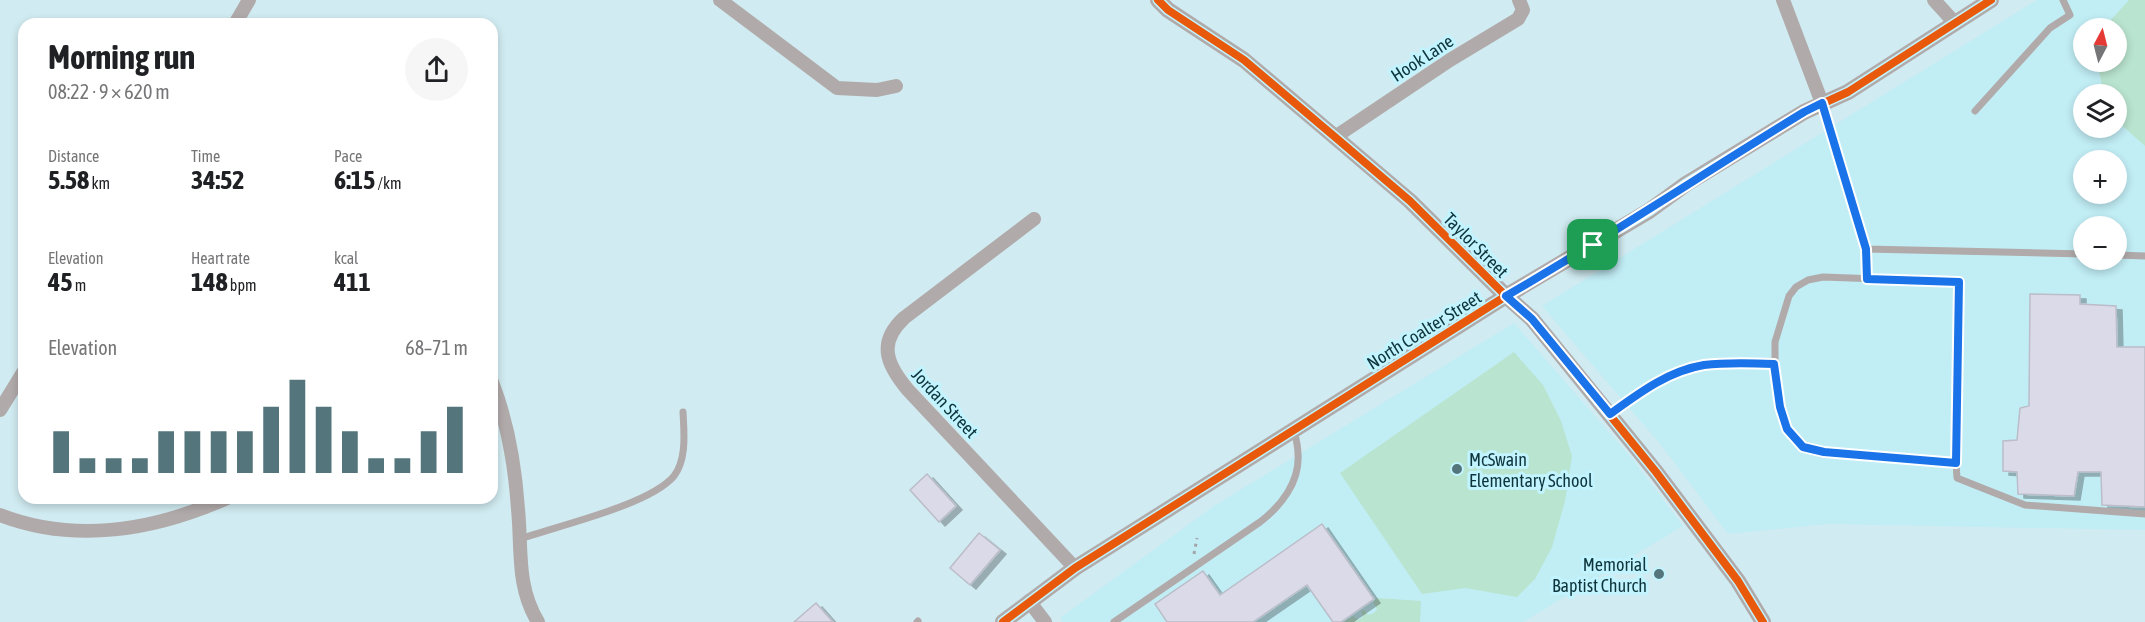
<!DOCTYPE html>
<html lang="en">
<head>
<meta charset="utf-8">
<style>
  :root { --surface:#fff; --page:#f6f6f6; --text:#202124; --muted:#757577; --accent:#53757b }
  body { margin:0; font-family:"Asap Condensed",sans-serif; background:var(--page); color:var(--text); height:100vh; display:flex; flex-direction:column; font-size:22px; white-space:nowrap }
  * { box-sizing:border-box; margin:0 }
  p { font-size:20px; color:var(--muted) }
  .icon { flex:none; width:33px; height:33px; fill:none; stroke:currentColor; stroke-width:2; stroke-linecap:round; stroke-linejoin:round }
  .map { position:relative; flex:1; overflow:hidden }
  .drawer { position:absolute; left:18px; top:18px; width:480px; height:486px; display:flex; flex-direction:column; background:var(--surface); border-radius:18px; box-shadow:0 3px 9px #0003 }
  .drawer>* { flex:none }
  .needle { width:39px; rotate:7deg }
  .fabs { position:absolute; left:2073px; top:18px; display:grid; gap:12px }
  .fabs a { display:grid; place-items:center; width:54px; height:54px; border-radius:50%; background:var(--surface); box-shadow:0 3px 9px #0003; font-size:30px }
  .pin { position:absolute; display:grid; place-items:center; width:51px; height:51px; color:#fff; margin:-26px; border-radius:12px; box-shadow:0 3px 9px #0006 }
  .round { display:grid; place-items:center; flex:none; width:63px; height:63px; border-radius:32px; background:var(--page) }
  .overview { display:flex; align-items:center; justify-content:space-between; height:102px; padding:0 30px }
  h1 { font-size:33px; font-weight:700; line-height:45px }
  .figures { display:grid; grid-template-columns:repeat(3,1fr); gap:9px; height:102px; padding:6px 30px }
  .figures div { display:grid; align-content:center }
  .figures b { font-size:26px; font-weight:700 }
  .figures small { font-size:16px; font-weight:400 }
  .figures p { font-size:16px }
  .chart { height:168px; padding:12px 30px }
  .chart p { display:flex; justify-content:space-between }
  .chart svg { width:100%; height:108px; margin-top:6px; stroke:var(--accent); stroke-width:6 }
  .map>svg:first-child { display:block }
  .built { fill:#c1edf5; fill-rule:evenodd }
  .green { fill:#b9e4cf }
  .building { fill:#dbdae8; stroke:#bbbdc9; stroke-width:1.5; filter:url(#shadow) }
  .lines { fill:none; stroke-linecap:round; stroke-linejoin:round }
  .path { stroke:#a3a6a7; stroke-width:3; stroke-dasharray:3 4.5; stroke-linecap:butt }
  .service { stroke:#b1aaaa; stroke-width:7 }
  .minor { stroke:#b1aaaa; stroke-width:14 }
  .tertiary { stroke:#b1aaaa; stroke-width:16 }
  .cycleway-casing { stroke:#c2f4ff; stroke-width:11 }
  .cycleway { stroke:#e8590c; stroke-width:8 }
  .route-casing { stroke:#fff; stroke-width:12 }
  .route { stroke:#1a73e8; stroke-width:8 }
  .poi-dot { fill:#53757b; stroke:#c2f4ff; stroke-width:2 }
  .labels { text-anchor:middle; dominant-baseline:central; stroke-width:6; stroke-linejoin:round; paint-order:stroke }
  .street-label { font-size:18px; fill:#0f353c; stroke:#c2f4ff }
  .poi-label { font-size:18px; fill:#0f353c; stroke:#c2f4ff; text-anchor:start }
</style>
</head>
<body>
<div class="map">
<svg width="2145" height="622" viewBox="0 0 2145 622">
  <defs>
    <filter id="shadow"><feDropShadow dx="6" dy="4" stdDeviation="0" flood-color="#0004"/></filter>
  </defs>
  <rect width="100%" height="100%" fill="#d0ebf1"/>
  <path class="built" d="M2037 0H2145V530L1828 524 1728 534 1661 445 1542 306ZM2084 28H2116V62H2084ZM2084 94H2116V128H2084ZM2084 160H2116V194H2084ZM2084 226H2116V260H2084Z
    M1514 323 1634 461 1683 526 1523 622H1063L1060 618 1214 506Z"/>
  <path class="green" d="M2129 0H2145V146L2118 122 2116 94H2104L2099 71 2100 62H2116V28H2106L2108 23Z
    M1514 352 1543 385 1561 421 1572 456 1565 501 1552 547 1535 579 1517 597 1465 588 1422 594 1340 473Z
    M1377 598 1421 601 1420 622H1344L1353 616 1358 620 1363 617 1361 611 1364 610 1368 615 1374 613 1377 609 1373 602Z"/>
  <path class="building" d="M2030 294 2080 295V304L2116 306 2117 347H2145V507L2102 505 2101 472H2078L2074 496 2018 494 2017 472 2003 471V441L2017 440 2020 408 2029 406Z
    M927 474 956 506 939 522 910 490Z
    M1322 524 1374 599 1341 622H1333L1307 585 1253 622H1167L1155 604 1203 571 1220 595Z
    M979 533 1000 550 970 585 950 568Z
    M816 603 833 622H794Z"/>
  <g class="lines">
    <path class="path" d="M1194 554 1197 538"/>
    <path class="service" d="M1822 103 1866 249 2084 254
      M1975 111 2050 28 2070 15 2063 0
      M1866 249 1867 279
      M2116 255 2145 256
      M1823 277 1959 282 1956 463 1824 452 1803 447 1787 429 1780 407 1775 364V342L1789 296 1796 287 1808 280Z
      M1610 413C1634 397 1658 377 1686 369 1715 361 1745 363 1775 364
      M1956 463 1957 478 2025 505 2145 514
      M520 539C557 526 650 505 674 476 687 459 684 432 683 412
      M917 622 918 621
      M1114 622 1260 522C1281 506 1300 482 1298 454 1298 446 1296 438 1294 430"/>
    <path class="minor" d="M720 0 837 88 877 90 896 86
      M1783 0 1822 103
      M1934 0 1954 22
      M235 24 249 0
      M1335 137 1450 60 1518 19 1523 10 1519 0
      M1034 219 904 318C877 343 887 365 908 390L1075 568
      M492 382C508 423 515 465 518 509 522 549 516 586 538 622
      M0 410 24 371
      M0 515C75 544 155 530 227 498
      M1029 601 1045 622"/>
    <path class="tertiary" d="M1158 0 1168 10 1244 60 1335 137 1410 201 1506 296 1532 319 1656 472 1738 581 1763 622
      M1003 622 1075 568 1506 296 1649 211 1686 184 1804 112 1848 92 1991 0"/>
    <defs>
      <path id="cycleway" d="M1158 0 1168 10 1244 60 1335 137 1410 201 1506 296 1532 319 1656 472 1738 581 1763 622
        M1003 622 1075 568 1506 296 1649 211 1686 184 1804 112 1848 92 1991 0"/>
    </defs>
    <use href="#cycleway" class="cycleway-casing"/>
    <use href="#cycleway" class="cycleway"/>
  </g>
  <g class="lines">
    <defs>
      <path id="route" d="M1822 103 1866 249 1867 279 1959 282 1956 463 1824 452 1803 447 1787 429 1780 407 1774 364C1751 363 1728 362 1704 365 1668 371 1639 393 1610 414L1532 319 1506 296C1607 238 1704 173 1804 112Z"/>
    </defs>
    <use href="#route" class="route-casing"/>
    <use href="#route" class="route"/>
  </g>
  <g class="poi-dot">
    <circle cx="1457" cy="469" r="6"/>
    <circle cx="1659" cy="574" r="6"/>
  </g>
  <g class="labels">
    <g class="street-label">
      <text transform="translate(1422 58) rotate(-33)">Hook Lane</text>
      <text transform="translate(1476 245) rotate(45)">Taylor Street</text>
      <text transform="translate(1424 330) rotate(-32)">North Coalter Street</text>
      <text transform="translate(945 403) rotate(47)">Jordan Street</text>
    </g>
    <g class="poi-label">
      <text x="1469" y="459">McSwain<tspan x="1469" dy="21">Elementary School</tspan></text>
      <text x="1647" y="564" text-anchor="end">Memorial<tspan x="1647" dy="21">Baptist Church</tspan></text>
    </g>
  </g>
</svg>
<div class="fabs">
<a><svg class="needle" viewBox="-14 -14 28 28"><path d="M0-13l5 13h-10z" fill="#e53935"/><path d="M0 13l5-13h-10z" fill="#757577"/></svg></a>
<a><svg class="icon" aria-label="layers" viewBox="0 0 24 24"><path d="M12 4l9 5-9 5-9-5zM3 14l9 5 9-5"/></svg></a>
<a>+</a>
<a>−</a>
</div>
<div class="pin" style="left:1593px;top:245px;background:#1e9e55"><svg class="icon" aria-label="arrive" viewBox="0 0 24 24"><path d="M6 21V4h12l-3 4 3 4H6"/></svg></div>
<section class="drawer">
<div class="overview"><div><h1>Morning run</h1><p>08:22 · 9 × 620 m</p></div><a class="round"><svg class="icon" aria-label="share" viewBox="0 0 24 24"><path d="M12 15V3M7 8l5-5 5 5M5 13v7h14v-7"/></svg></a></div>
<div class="figures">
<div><p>Distance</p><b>5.58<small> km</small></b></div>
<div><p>Time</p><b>34:52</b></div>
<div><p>Pace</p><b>6:15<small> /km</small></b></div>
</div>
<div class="figures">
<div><p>Elevation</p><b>45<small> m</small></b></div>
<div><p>Heart rate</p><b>148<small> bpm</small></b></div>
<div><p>kcal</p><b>411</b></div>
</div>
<div class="chart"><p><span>Elevation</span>68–71 m</p>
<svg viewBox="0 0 160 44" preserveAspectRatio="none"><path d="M5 44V27M15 44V38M25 44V38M35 44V38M45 44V27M55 44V27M65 44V27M75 44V27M85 44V17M95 44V6M105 44V17M115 44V27M125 44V38M135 44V38M145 44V27M155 44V17"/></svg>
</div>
</section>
</div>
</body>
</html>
